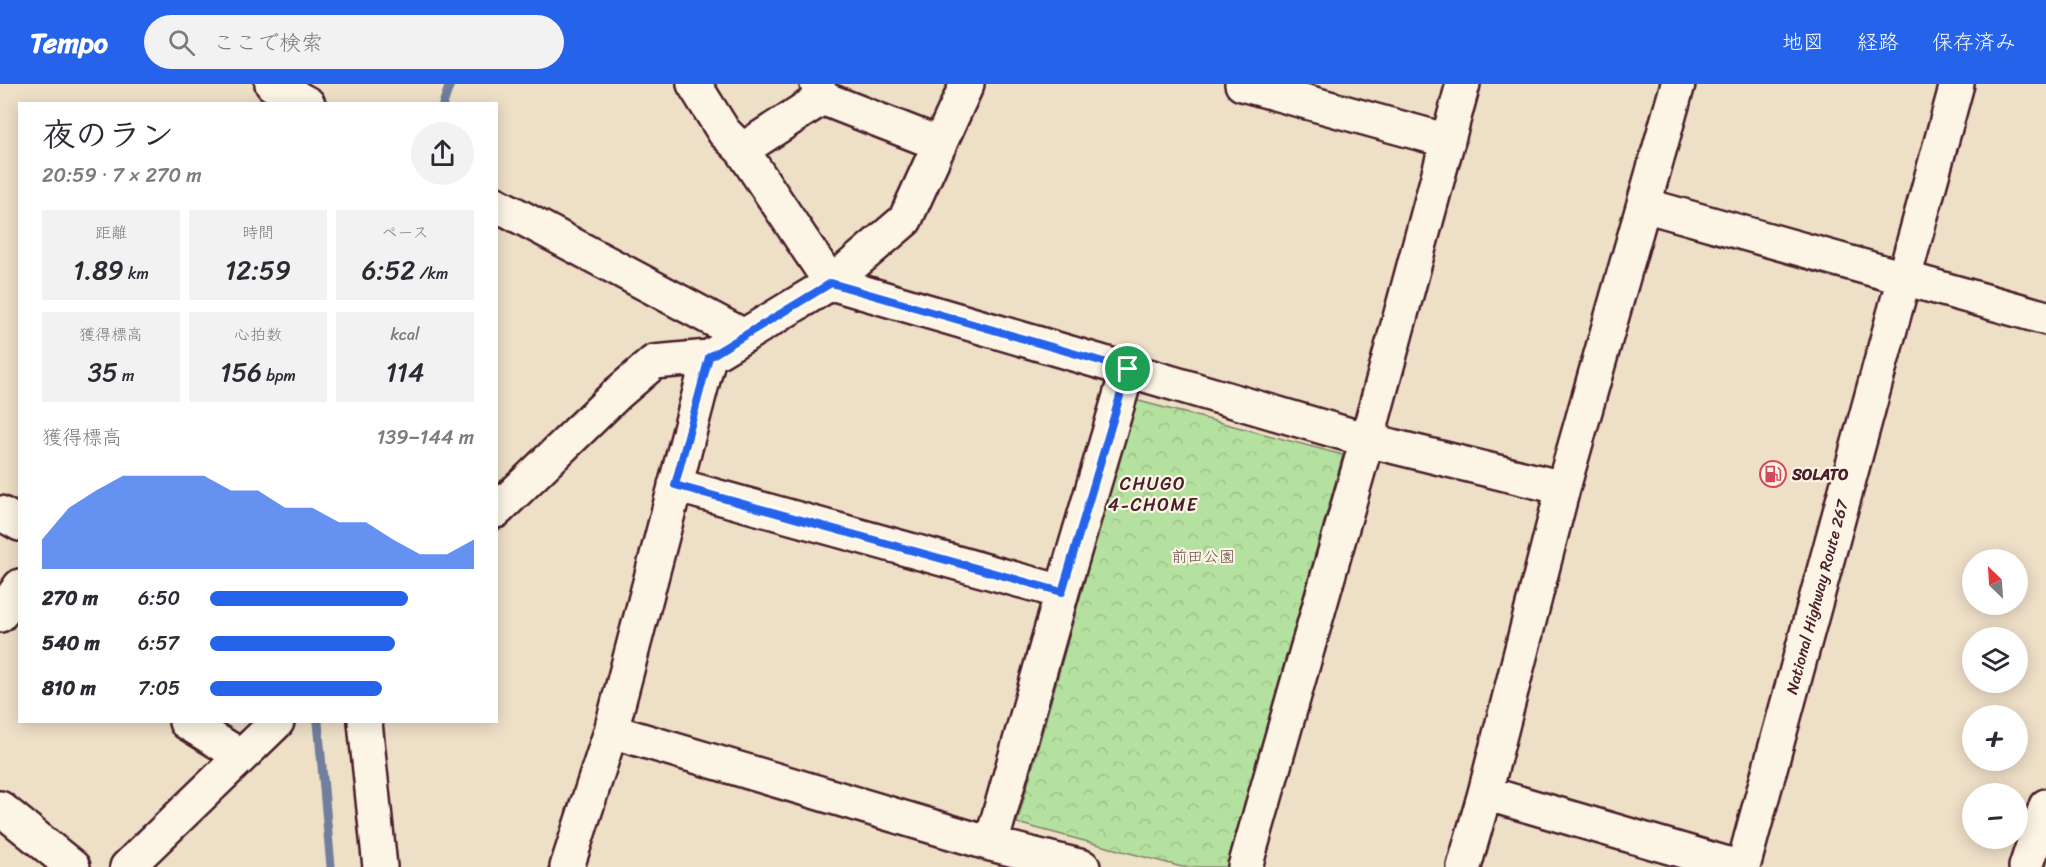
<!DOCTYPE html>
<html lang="ja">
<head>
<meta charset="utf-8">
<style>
  :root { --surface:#fff; --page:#f2f2f3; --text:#2b2b33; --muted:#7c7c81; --accent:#2563eb }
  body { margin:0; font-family:Sriracha,"Klee One",sans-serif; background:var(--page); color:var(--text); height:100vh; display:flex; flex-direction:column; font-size:22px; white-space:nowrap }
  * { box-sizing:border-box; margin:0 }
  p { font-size:20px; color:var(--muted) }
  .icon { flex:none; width:33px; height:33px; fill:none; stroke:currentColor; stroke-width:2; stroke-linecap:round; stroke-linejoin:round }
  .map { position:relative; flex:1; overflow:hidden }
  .details { position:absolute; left:18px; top:18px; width:480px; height:621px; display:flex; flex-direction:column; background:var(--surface); border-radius:0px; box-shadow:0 3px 15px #0003 }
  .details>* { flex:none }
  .needle { width:39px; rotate:335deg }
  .controls { position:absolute; left:1962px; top:465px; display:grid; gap:12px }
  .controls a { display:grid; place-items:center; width:66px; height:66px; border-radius:50%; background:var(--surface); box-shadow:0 3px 15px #0003; font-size:30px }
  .pin { position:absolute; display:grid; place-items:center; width:51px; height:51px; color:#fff; margin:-26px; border:3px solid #fff; border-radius:50%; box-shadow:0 2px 6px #0007 }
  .round { display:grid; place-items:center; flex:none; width:63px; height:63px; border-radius:32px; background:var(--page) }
  .headline { display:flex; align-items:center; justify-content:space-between; height:102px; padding:0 24px }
  h1 { font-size:33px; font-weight:600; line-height:45px }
  .figures { display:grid; grid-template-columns:repeat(3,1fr); gap:9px; height:102px; padding:6px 24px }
  .figures div { display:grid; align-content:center; border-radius:0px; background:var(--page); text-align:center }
  .figures b { font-size:26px; font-weight:600 }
  .figures small { font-size:16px; font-weight:400 }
  .figures p { font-size:16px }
  .chart { height:168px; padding:12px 24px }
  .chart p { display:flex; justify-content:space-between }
  .chart svg { width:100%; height:108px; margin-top:6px; fill:var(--accent); opacity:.7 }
  ul { padding:0 24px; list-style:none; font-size:20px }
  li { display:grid; grid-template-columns:96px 72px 1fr; align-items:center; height:45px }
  li i { height:15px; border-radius:8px; background:var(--accent) }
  header { display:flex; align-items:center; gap:36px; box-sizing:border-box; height:84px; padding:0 30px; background:var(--accent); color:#fff }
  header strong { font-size:28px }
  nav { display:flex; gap:33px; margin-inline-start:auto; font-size:21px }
  .search { width:420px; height:54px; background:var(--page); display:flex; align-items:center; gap:15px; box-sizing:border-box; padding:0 21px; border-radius:33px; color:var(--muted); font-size:22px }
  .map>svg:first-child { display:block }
  .park { fill:url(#park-crowns); stroke:#7f8065; stroke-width:1.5 }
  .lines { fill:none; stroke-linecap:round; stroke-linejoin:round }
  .stream { stroke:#717f9c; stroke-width:9 }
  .minor-casing { stroke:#4a1f2b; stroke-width:38 }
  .trunk-casing { stroke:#4a1f2b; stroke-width:38 }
  .minor { stroke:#fcf5e5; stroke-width:33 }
  .trunk { stroke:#fcf5e5; stroke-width:33 }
  .route-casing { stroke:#fff; stroke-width:12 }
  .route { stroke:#2563eb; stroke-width:8 }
  .labels { text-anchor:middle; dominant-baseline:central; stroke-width:4.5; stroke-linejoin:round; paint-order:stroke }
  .poi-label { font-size:16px; font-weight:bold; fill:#4a1f2b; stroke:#fcf5e5; text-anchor:start }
  .park-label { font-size:16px; fill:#645048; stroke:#fcf5e5 }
  .street-label { font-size:16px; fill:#4a1f2b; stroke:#fcf5e5 }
  .neighbourhood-label { font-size:18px; letter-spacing:1.5px; fill:#4a1f2b; stroke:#fcf5e5 }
</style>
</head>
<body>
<header>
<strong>Tempo</strong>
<div class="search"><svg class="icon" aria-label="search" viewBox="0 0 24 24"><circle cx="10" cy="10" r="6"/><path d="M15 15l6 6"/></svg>ここで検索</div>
<nav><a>地図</a><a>経路</a><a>保存済み</a></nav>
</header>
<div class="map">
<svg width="2046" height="783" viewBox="0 0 2046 783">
  <defs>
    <pattern id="park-crowns" width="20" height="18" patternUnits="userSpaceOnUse" patternTransform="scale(1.5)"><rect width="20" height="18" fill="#b4e19f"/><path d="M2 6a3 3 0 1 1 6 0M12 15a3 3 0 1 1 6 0" fill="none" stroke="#9cc189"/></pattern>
  </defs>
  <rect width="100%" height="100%" fill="#eedfc7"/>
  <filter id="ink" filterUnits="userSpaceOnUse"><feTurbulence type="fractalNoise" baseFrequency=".0167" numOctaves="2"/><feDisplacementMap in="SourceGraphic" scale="12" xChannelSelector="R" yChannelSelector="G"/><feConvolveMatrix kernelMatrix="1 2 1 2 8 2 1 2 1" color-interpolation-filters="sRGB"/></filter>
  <g filter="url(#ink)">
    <path class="park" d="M1135 316 1343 371 1227 783H1182L1017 739Z"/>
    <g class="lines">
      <path class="stream" d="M443 20 450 0
        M318 638 331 783"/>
      <defs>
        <path id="minor" d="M272 0 308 20
          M694 0 724 48 742 66 831 199 1367 356 1563 404
          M1242 0 1448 57
          M822 14 940 60
          M742 66 822 14 817 0
          M496 120 744 252
          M1644 121 2046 234
          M675 401 1062 508
          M496 427 618 309 654 278 709 273 831 199 905 136 967 0
          M0 429 20 440
          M0 531 20 502
          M186 638 241 672
          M365 638 380 783
          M611 647 991 760 1083 783
          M1485 709 1738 783
          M0 724 73 783
          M991 760 1062 508 1128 285
          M127 783 277 638
          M567 783 611 647 709 273
          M1245 783 1367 356 1463 0
          M1464 783 1485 709 1563 404 1678 0
          M2026 783 2046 722"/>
        <path id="trunk" d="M1743 783 1957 0"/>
      </defs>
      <use href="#minor" class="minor-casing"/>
      <use href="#trunk" class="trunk-casing"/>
      <use href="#minor" class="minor"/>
      <use href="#trunk" class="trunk"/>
    </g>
  </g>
  <g class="lines" filter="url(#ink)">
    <defs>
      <path id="route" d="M831 199 1128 285 1062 508 675 401 709 273Z"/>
    </defs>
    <use href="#route" class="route-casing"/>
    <use href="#route" class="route"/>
  </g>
  <defs>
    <symbol id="fuel-ring" viewBox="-11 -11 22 22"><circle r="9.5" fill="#fcf5e5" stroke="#d1495b" stroke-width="1.5"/><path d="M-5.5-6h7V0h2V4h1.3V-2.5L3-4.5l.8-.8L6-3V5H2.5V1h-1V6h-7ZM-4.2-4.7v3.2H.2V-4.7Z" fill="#d1495b"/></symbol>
  </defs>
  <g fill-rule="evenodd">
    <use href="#fuel-ring" x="1758" y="375" width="30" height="30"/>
  </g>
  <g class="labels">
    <g class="poi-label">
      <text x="1792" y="390">SOLATO</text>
    </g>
    <g class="park-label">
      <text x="1203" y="472">前田公園</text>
    </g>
    <g class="street-label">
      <text transform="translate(1817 513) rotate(-75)">National Highway Route 267</text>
    </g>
    <g class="neighbourhood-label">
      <text x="1153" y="400">CHUGO<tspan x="1153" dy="21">4-CHOME</tspan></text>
    </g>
  </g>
</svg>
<div class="controls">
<a><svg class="needle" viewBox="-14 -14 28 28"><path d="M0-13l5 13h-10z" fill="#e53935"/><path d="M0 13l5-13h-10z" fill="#7c7c81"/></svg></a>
<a><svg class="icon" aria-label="layers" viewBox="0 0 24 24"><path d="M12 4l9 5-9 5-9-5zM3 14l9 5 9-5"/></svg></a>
<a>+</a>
<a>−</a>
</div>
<div class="pin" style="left:1128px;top:285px;background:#1e9e55"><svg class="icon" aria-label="arrive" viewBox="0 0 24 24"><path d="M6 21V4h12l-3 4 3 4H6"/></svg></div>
<section class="details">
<div class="headline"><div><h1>夜のラン</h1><p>20:59 · 7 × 270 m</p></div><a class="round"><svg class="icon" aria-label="share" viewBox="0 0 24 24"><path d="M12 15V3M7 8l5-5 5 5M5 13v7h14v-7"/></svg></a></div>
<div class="figures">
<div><p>距離</p><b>1.89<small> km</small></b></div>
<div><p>時間</p><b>12:59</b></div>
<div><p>ペース</p><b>6:52<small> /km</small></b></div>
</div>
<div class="figures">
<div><p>獲得標高</p><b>35<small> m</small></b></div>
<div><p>心拍数</p><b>156<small> bpm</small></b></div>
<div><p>kcal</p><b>114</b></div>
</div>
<div class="chart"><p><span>獲得標高</span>139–144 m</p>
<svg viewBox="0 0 160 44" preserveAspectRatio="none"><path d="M0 44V32L10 19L20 12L30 6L40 6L50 6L60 6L70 12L80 12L90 19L100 19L110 25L120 25L130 32L140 38L150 38L160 32V44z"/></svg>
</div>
<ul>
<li><b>270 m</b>6:50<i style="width:75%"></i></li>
<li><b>540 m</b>6:57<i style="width:70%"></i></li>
<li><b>810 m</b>7:05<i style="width:65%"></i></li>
</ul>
</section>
</div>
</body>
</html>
